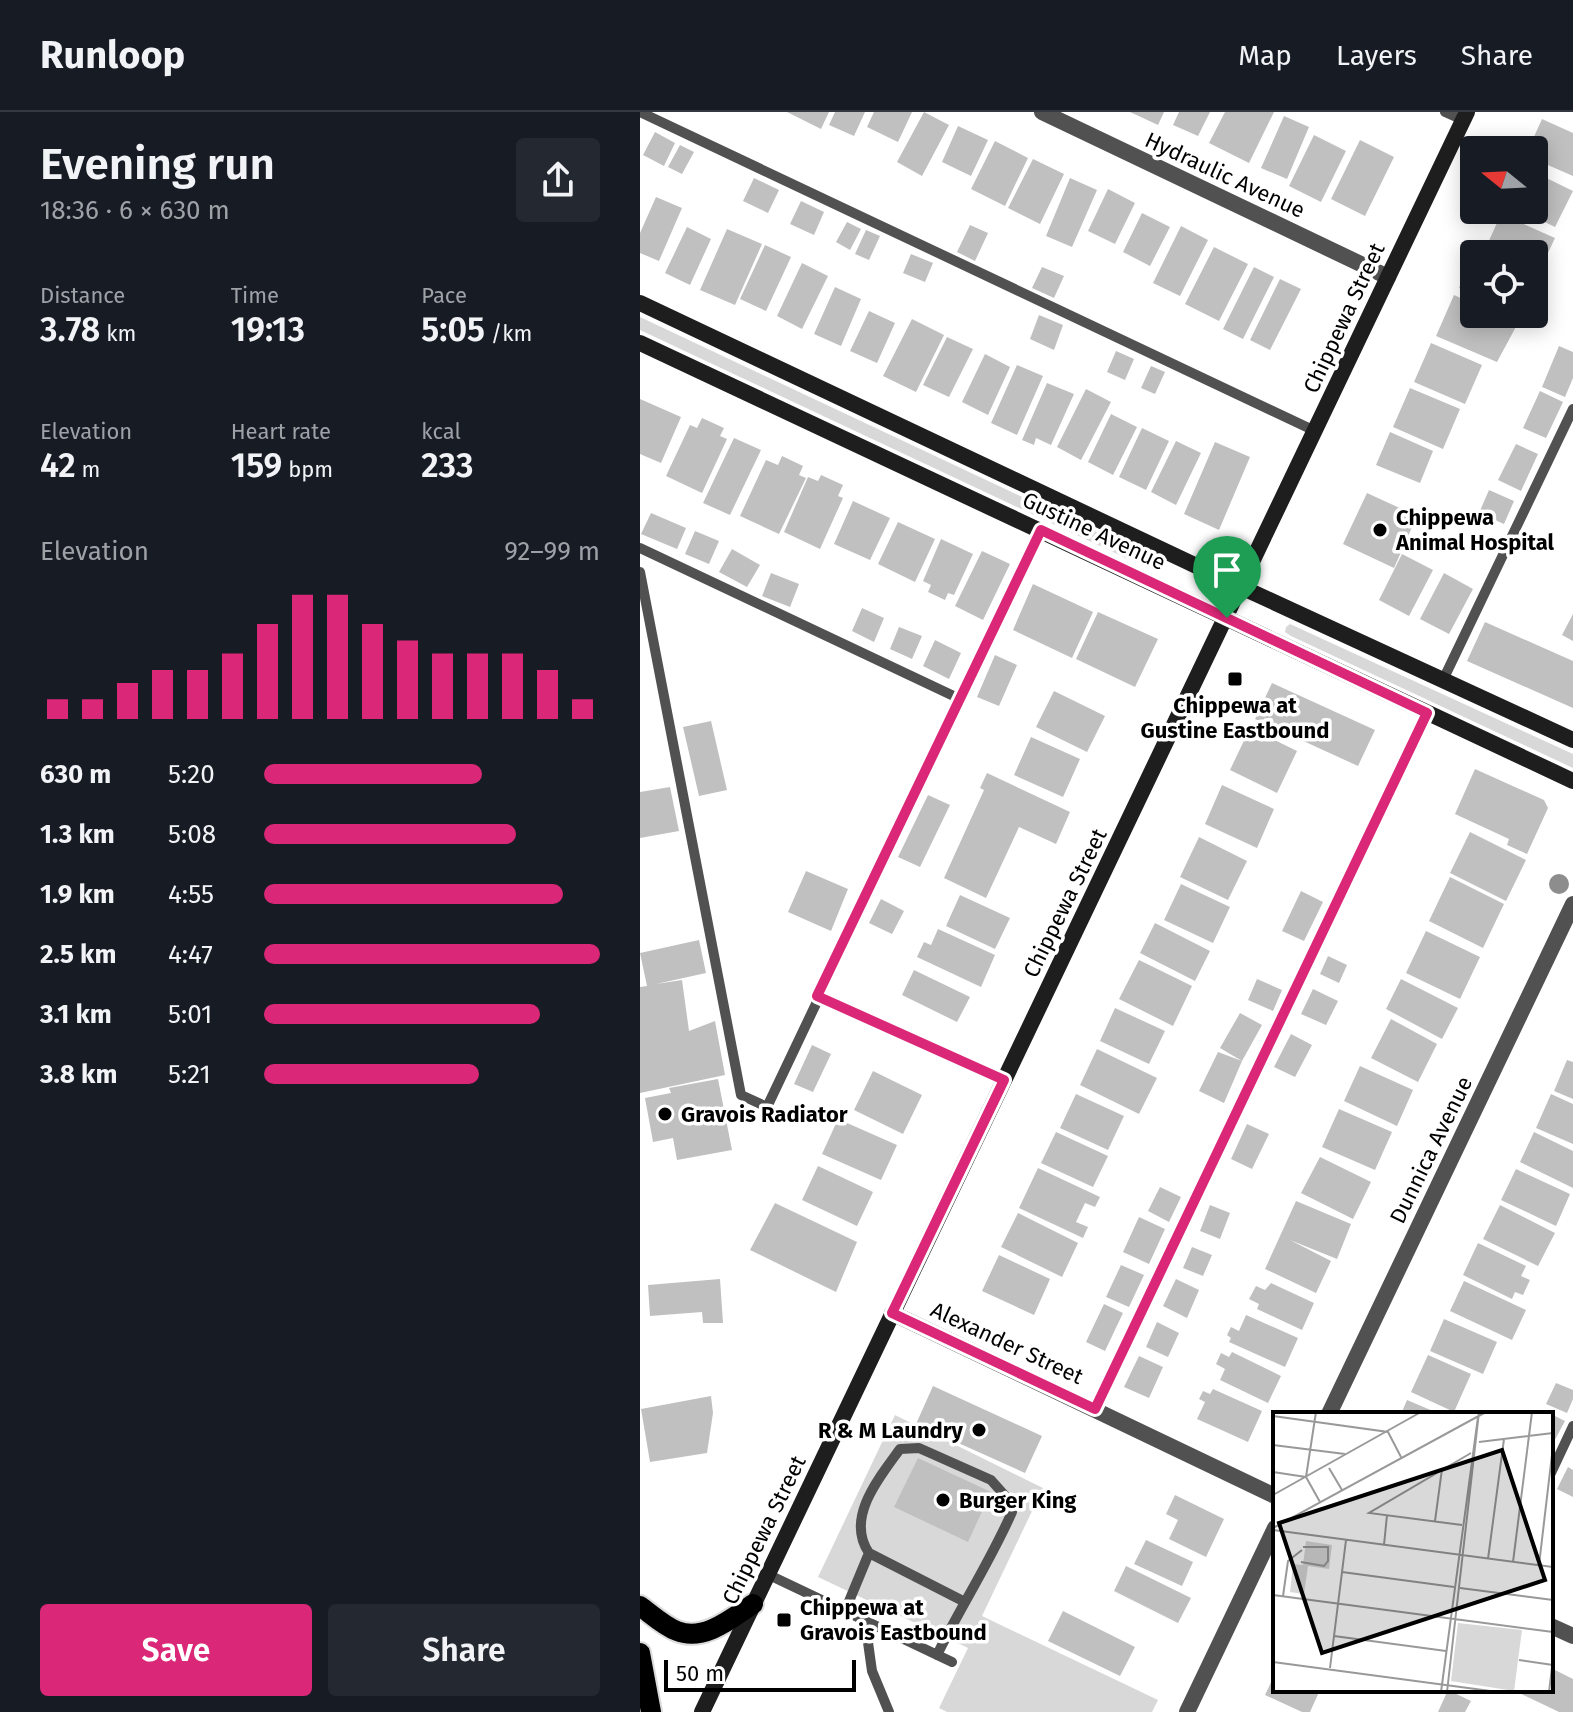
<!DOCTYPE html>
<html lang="en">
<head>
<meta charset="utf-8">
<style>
  :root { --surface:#171b24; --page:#242831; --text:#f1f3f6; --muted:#9ea1a6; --line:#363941; --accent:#db2777 }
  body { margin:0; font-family:"Fira Sans",sans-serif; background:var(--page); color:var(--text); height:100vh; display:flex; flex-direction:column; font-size:30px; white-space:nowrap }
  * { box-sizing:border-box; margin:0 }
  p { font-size:26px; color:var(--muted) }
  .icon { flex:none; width:44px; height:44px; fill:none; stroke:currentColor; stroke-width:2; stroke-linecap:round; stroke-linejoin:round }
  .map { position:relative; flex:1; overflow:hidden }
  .drawer { display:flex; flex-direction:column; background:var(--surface); width:640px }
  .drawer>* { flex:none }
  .needle { width:52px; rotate:288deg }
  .controls { position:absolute; left:820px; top:24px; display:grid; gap:16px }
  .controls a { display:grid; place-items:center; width:88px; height:88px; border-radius:8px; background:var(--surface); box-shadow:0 4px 20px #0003; font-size:40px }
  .scale { position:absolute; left:24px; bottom:20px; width:192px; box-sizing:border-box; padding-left:8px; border:4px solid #000; border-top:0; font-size:22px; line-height:28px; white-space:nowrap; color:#000; -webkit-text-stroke:6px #fff; paint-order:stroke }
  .pin { position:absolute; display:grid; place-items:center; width:68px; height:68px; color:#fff; margin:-82px -34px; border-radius:50% 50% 50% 0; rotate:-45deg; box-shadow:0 0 8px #0007 }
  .pin .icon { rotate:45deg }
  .round { display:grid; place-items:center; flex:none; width:84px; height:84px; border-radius:8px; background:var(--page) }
  .overview { display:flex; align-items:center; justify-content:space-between; height:136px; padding:0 40px }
  h1 { font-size:44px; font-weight:600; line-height:60px }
  .stats { display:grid; grid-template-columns:repeat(3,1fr); gap:12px; height:136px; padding:8px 40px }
  .stats div { display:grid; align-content:center }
  .stats b { font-size:34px; font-weight:600 }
  .stats small { font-size:22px; font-weight:400 }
  .stats p { font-size:22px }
  .chart { height:224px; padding:16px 40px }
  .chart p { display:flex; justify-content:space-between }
  .chart svg { width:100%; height:144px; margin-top:8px; stroke:var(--accent); stroke-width:6 }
  .primary-button { display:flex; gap:16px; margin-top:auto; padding:16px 40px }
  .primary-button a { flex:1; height:92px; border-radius:8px; background:var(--accent); color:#fff; font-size:32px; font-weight:600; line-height:92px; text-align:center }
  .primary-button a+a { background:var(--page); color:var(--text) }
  ul { padding:0 40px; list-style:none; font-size:26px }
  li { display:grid; grid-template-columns:128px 96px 1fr; align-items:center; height:60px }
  li i { height:20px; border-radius:10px; background:var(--accent) }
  header { display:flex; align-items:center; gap:48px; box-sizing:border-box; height:112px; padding:0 40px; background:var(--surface); border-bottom:2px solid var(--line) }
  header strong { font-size:38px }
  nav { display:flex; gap:44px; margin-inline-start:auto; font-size:28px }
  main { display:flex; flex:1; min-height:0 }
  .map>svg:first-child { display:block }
  .green { fill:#d8d8d8 }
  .building { fill:#c0c0c0 }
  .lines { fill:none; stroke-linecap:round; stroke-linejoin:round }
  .primary-casing { stroke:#dbdbdb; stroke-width:24 }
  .lane { stroke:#515151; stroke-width:10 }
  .street { stroke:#515151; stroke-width:16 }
  .secondary { stroke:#1e1e1e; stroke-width:16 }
  .primary { stroke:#000; stroke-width:20 }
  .tree { fill:#8d8d8d }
  .route-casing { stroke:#fff; stroke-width:16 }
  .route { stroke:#db2777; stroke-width:10 }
  .poi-dot { fill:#000; stroke:#fff; stroke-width:3 }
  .labels { text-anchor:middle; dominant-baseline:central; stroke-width:7; stroke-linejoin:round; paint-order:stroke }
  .street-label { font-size:22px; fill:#000; stroke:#fff }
  .poi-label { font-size:22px; font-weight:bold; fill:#000; stroke:#fff; text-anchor:start }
  .inset-road { fill:none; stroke:#999; stroke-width:2 }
  .view { fill:#000; fill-opacity:0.15; stroke:#000; stroke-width:4 }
  .inset-edge { fill:none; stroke:#000; stroke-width:4 }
</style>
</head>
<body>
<header>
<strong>Runloop</strong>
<nav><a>Map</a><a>Layers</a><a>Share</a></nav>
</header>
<main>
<section class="drawer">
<div class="overview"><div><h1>Evening run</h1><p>18:36 · 6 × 630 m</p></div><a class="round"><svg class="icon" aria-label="share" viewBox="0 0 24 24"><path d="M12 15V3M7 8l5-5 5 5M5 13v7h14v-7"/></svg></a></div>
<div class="stats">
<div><p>Distance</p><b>3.78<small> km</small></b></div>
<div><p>Time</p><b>19:13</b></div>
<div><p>Pace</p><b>5:05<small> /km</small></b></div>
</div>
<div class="stats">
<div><p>Elevation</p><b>42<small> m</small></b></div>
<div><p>Heart rate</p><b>159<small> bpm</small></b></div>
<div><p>kcal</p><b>233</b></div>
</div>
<div class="chart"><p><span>Elevation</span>92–99 m</p>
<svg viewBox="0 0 160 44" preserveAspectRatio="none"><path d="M5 44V38M15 44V38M25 44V33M35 44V29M45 44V29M55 44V24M65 44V15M75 44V6M85 44V6M95 44V15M105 44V20M115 44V24M125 44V24M135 44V24M145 44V29M155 44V38"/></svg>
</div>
<ul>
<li><b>630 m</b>5:20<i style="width:65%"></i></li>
<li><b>1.3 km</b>5:08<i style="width:75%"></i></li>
<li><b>1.9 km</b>4:55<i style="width:89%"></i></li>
<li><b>2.5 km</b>4:47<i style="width:100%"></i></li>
<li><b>3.1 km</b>5:01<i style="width:82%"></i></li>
<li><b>3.8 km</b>5:21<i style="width:64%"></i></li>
</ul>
<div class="primary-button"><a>Save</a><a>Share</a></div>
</section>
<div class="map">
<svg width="933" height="1600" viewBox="0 0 933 1600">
  <rect width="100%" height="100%" fill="#fff"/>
  <path class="green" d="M0 205 497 439 501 445 495 449 488 447 0 218Z
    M650 512 933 642V656L651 524 645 520 646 515Z
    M255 1303 403 1376 342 1504 518 1588 512 1600H307L299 1596 328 1536 178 1465Z"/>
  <path class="building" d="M147 0H189L181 17Z
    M195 0H225L214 24 189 13Z
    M234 0H272L258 30 227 15Z
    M284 0 309 13 282 64 257 50Z
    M490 0H524L518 13Z
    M539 0H570L558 24 533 13Z
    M585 0H634L609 51 569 31Z
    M644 4 669 15 647 67 621 56Z
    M902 7 933 21V64L894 47V38H888Z
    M318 14 348 28 331 64 302 50Z
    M15 20 35 31 24 54 3 43Z
    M674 23 706 39 681 90 649 74Z
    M720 28 754 45 725 104 691 87Z
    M355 29 388 46 365 94 331 77Z
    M40 33 54 40 42 62 28 55Z
    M393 47 424 62 400 112 368 96Z
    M894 60 933 79 915 115 880 98H894Z
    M114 66 139 78 128 101 103 89Z
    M430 66 457 78 432 135 406 124Z
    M468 77 495 91 475 132 448 119Z
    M16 85 42 96 19 149 0 141V121Z
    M161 89 184 100 174 123 150 112Z
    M502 101 530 115 510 154 483 140Z
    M861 102 915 126 900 158 894 155V142H866L847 133Z
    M207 110 221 117 210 138 196 130Z
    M330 113 348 121 335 149 317 140Z
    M541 114 568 128 540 184 513 171Z
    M47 115 71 127 50 173 25 161Z
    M87 117 122 132 95 193 60 178Z
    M226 118 240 124 229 148 215 142Z
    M125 133 151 145 126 199 100 187Z
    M574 135 608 152 579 209 545 192Z
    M271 142 293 151 285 170 263 161Z
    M834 143V182L819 176Z
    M162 151 188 164 162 217 137 204Z
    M402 155 424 164 414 186 392 176Z
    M614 155 634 165 603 227 583 217Z
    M640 167 661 177 630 238 610 228Z
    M195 175 221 187 201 234 174 222Z
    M814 183 834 192V202H857L878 211 857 250 796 224Z
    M229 199 255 211 237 251 210 239Z
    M399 203 423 213 414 238 390 227Z
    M272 207 304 223 276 280 243 264Z
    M307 225 333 237 309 285 283 273Z
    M791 231 842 253 825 292 774 270Z
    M919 234 933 240V266L925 285 902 275Z
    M476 239 494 247 485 268 467 260Z
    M345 242 370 255 348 303 322 290Z
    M377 253 403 264 377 323 351 311Z
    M511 254 525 260 515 282 501 276Z
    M407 271 434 282 411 333 396 326 394 333 382 328Z
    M770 276 820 297 803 337 753 315Z
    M446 277 471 290 441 348 417 335Z
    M900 279 923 290 906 326 883 316Z
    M0 287 41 305 21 351 0 342Z
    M471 302 497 315 473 363 448 350Z
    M62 306 84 316 80 324 87 327 62 381 26 364 50 313 57 316Z
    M502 316 529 329 506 378 479 365Z
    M750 320 793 339 780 371 736 353Z
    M94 326 121 338 90 403 63 391Z
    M536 329 561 341 536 393 511 380Z
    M575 330 610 345 579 418 544 402Z
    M876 332 898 342 881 379 858 368Z
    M142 344 163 354 159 363 166 366 139 422 100 404 126 348 138 353Z
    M181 363 203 373 198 384 203 386 180 437 144 420 168 365 178 369Z
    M849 378 874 389 864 412 839 401Z
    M727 381 777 404 754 456 703 432Z
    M213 389 250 406 230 448 194 432Z
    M11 401 46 416 37 437 1 422Z
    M258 410 295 427 275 470 238 452Z
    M55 419 79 429 69 452 45 442Z
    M301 427 333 442 314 483 308 481 305 488 288 480 291 473 283 469Z
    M92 437 120 453 107 475 79 460Z
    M342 439 370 452 343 508 315 494Z
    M762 442 793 458 769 504 739 488Z
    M131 461 159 472 150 495 122 484Z
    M804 461 833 477 809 522 780 507Z
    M393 472 453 500 432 546 373 518Z
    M222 496 244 506 234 530 212 519Z
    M458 500 518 527 495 575 436 547Z
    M933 502V529L922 523Z
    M845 510 933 549V596L827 549Z
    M259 515 282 524 272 547 250 537Z
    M295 528 321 541 309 567 283 554Z
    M355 543 377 553 359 594 337 585Z
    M632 571 735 618 718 654 615 607Z
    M414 579 465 604 447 640 396 615Z
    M71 609 87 678 59 684 43 615Z
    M610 616 657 639 637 681 590 658Z
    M391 625 440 647 423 685 374 663Z
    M835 657 904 688 908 696 887 742 867 733 869 727 815 702Z
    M347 661 430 700 416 732 379 715 346 786 304 766 344 678 340 676Z
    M582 673 634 697 617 736 565 712Z
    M30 675 39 719 0 726V680Z
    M288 683 310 693 280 755 258 745Z
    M830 720 886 748 866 789 810 761Z
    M559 725 607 749 588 788 540 765Z
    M166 759 208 777 191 819 148 800Z
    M810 765 864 792 843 836 789 809Z
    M541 772 590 795 573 831 524 808Z
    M661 779 683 790 664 829 642 819Z
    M320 783 370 806 355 837 306 814Z
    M241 787 264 799 252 822 229 811Z
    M515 811 570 839 555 869 500 841Z
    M298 817 355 843 341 875 277 845 284 830 291 833Z
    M786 819 840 845 820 887 766 861Z
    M59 828 66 861 16 872 42 868 49 919 75 909 85 963 0 981V875L7 874 0 841Z
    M688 844 707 853 699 871 680 862Z
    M499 848 552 874 533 914 479 887Z
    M274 858 330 885 317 910 262 883Z
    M617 867 642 878 633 899 608 888Z
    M761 867 818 896 802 927 746 897Z
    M673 877 698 889 686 913 661 902Z
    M475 896 525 919 509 952 460 929Z
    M600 901 622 913 602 949 584 991 559 979 578 940 602 949 580 936Z
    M751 907 797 932 778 970 731 946Z
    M651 922 672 933 655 965 634 955Z
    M172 933 191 942 173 980 154 972Z
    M457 937 517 966 499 1002 440 973Z
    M927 948 933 950V987L914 979Z
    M720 954 773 978 757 1014 704 989Z
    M233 959 282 983 263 1022 214 998Z
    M78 967 92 1038 37 1048 33 1026 13 1030 5 986 31 981 29 976Z
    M436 982 484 1004 468 1038 420 1016Z
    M911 982 933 992V1032L896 1016Z
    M699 997 752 1020 735 1058 682 1035Z
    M198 1007 257 1033 241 1068 182 1042Z
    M607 1012 629 1022 612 1057 591 1047Z
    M416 1020 468 1044 453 1075 401 1051Z
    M894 1020 933 1039V1076L880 1050Z
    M680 1045 731 1070 713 1107 661 1081Z
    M178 1054 233 1080 217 1114 162 1088Z
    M398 1056 460 1085 455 1095 445 1091 436 1110 448 1115 443 1126 379 1096Z
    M876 1057 930 1082 916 1114 861 1088Z
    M520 1075 541 1085 529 1110 508 1099Z
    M656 1089 711 1112 697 1147 650 1128 691 1149 676 1181 625 1157Z
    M135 1091 217 1130 196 1180 110 1138Z
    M570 1093 590 1101 580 1127 560 1119Z
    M860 1093 915 1121 898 1154 843 1127Z
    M378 1101 438 1131 422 1165 361 1135Z
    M499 1105 525 1117 509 1152 483 1140Z
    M838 1131 886 1154 881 1164 890 1168 883 1183 875 1180 872 1187 823 1163Z
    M552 1135 572 1143 563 1164 543 1156Z
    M359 1143 410 1167 394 1203 342 1179Z
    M481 1153 504 1163 489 1195 466 1185Z
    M80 1167 83 1211H63L62 1200 10 1204 8 1173Z
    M536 1167 559 1178 547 1206 523 1194Z
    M824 1169 886 1198 872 1228 810 1199Z
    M631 1171 674 1191 662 1218 617 1197 619 1192 609 1187 616 1174 625 1178Z
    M464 1192 483 1201 465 1239 446 1230Z
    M606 1203 658 1226 645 1255 589 1230 591 1226 587 1223 591 1215 599 1219Z
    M804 1207 857 1230 843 1262 790 1239Z
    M517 1210 539 1221 528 1245 506 1235Z
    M592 1240 641 1264 628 1291 580 1268 585 1257 576 1252 581 1241 589 1245Z
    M788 1243 831 1262 814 1300 771 1280Z
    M499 1244 523 1255 509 1286 484 1275Z
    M916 1271 933 1278V1287L927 1301 906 1292Z
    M293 1274 402 1324 385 1361 276 1312Z
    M573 1277 622 1299 608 1330 557 1307 565 1290 559 1287 563 1279 570 1282Z
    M71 1284 73 1301 67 1341 10 1350 1 1297Z
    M767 1288 800 1302H761Z
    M903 1298 925 1309 911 1335V1302H901Z
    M278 1346 351 1380 328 1430 254 1395Z
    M928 1355 933 1358V1385L917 1377Z
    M535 1383 584 1407 566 1445 529 1427 538 1408 526 1402Z
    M506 1428 553 1450 542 1474 494 1452Z
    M486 1454 551 1486 538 1511 474 1479Z
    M423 1499 495 1535 480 1564 408 1529Z
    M911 1556 933 1567V1600H919L873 1578H911Z
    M635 1562V1578H680L670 1600H662L625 1583Z
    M808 1578 831 1589 825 1600H798Z"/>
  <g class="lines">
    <defs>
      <path id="primary" d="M0 1494C11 1502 24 1514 37 1519 64 1530 92 1506 113 1492
        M0 1541 11 1600"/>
    </defs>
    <use href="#primary" class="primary-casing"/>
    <path class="lane" d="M0 0 675 319
      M805 0 823 8
      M0 436 320 587
      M0 460 101 983 127 995 401 418
      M803 568 933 297
      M177 884 364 968
      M455 1297 787 601
      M911 1361 933 1314
      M127 1462 312 1550
      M205 1499 229 1441
      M225 1509 232 1559 249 1600
      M297 1543C321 1494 350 1450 372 1400L367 1386 351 1368 279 1336 260 1337C239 1366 205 1406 229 1441L323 1489"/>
    <path class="street" d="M402 0 748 165
      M252 1201 635 1384
      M689 1302 933 792
      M911 1514 933 1524
      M547 1600 635 1416"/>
    <path class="secondary" d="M0 191 601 475 933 628
      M0 231 933 669
      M62 1600 827 0"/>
    <use href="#primary" class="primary"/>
  </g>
  <circle class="tree" cx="919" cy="772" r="10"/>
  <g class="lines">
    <defs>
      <path id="route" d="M401 418 787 601 455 1297 252 1201 364 968 177 884Z"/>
    </defs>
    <use href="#route" class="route-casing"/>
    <use href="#route" class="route"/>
  </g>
  <g class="poi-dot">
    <circle cx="740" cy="418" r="8"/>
    <rect x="587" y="559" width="16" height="16" rx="4"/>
    <circle cx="25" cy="1002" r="8"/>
    <circle cx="339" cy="1318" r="8"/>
    <circle cx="303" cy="1388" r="8"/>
    <rect x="136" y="1500" width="16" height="16" rx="4"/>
  </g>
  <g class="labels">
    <g class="street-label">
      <text transform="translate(585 63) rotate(25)">Hydraulic Avenue</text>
      <text transform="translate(704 206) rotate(-65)">Chippewa Street</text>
      <text transform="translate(454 419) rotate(25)">Gustine Avenue</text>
      <text transform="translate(425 791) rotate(-64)">Chippewa Street</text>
      <text transform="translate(791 1038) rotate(-64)">Dunnica Avenue</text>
      <text transform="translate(367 1231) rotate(25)">Alexander Street</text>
      <text transform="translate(124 1418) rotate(-64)">Chippewa Street</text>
    </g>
    <g class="poi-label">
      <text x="756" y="405">Chippewa<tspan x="756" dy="25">Animal Hospital</tspan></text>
      <text x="595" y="593" text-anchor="middle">Chippewa at<tspan x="595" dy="25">Gustine Eastbound</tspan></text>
      <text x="41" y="1002">Gravois Radiator</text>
      <text x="323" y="1318" text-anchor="end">R &amp; M Laundry</text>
      <text x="319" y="1388">Burger King</text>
      <text x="160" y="1495">Chippewa at<tspan x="160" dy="25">Gravois Eastbound</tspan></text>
    </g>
  </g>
  <g transform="translate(633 1300)">
    <rect width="280" height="280" fill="#fff"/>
    <path d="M33 129 59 133 56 157 35 154 31 182 17 180 20 152 30 153ZM185 211 249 218 241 279 178 269Z" fill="#d8d8d8"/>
    <path class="inset-road" d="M0 4 115 20 128 45M206 30 280 21M0 33 72 42M56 56 69 78M0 60 33 65M33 65 43 0M33 65 47 90M0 83 148 0M162 109 169 57M189 113 96 101 198 41M0 116 213 0M0 118 280 155M111 133 114 103M215 147 231 27M28 150 51 154 55 149V135H30M240 150 259 0M266 153 280 34M69 160 181 175M187 176 280 188M0 183 280 220M10 184 15 149 29 138M0 219V244M61 224 173 239M246 248 280 253M0 250 225 280M57 256 73 128M168 280 205 5M174 280 206 0M276 280 280 247"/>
    <path class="view" d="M229 38 272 168 49 241 6 111Z"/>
    <rect width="280" height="280" class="inset-edge"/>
  </g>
</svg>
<div class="controls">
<a><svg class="needle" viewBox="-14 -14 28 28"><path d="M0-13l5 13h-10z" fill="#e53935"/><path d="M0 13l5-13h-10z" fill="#9ea1a6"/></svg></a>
<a><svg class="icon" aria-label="locate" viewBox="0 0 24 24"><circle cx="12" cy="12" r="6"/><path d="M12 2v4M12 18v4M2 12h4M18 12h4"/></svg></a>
</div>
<div class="scale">50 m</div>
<div class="pin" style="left:587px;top:506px;background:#1e9e55"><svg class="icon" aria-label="arrive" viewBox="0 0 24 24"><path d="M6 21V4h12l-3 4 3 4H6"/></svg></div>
</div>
</main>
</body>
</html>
